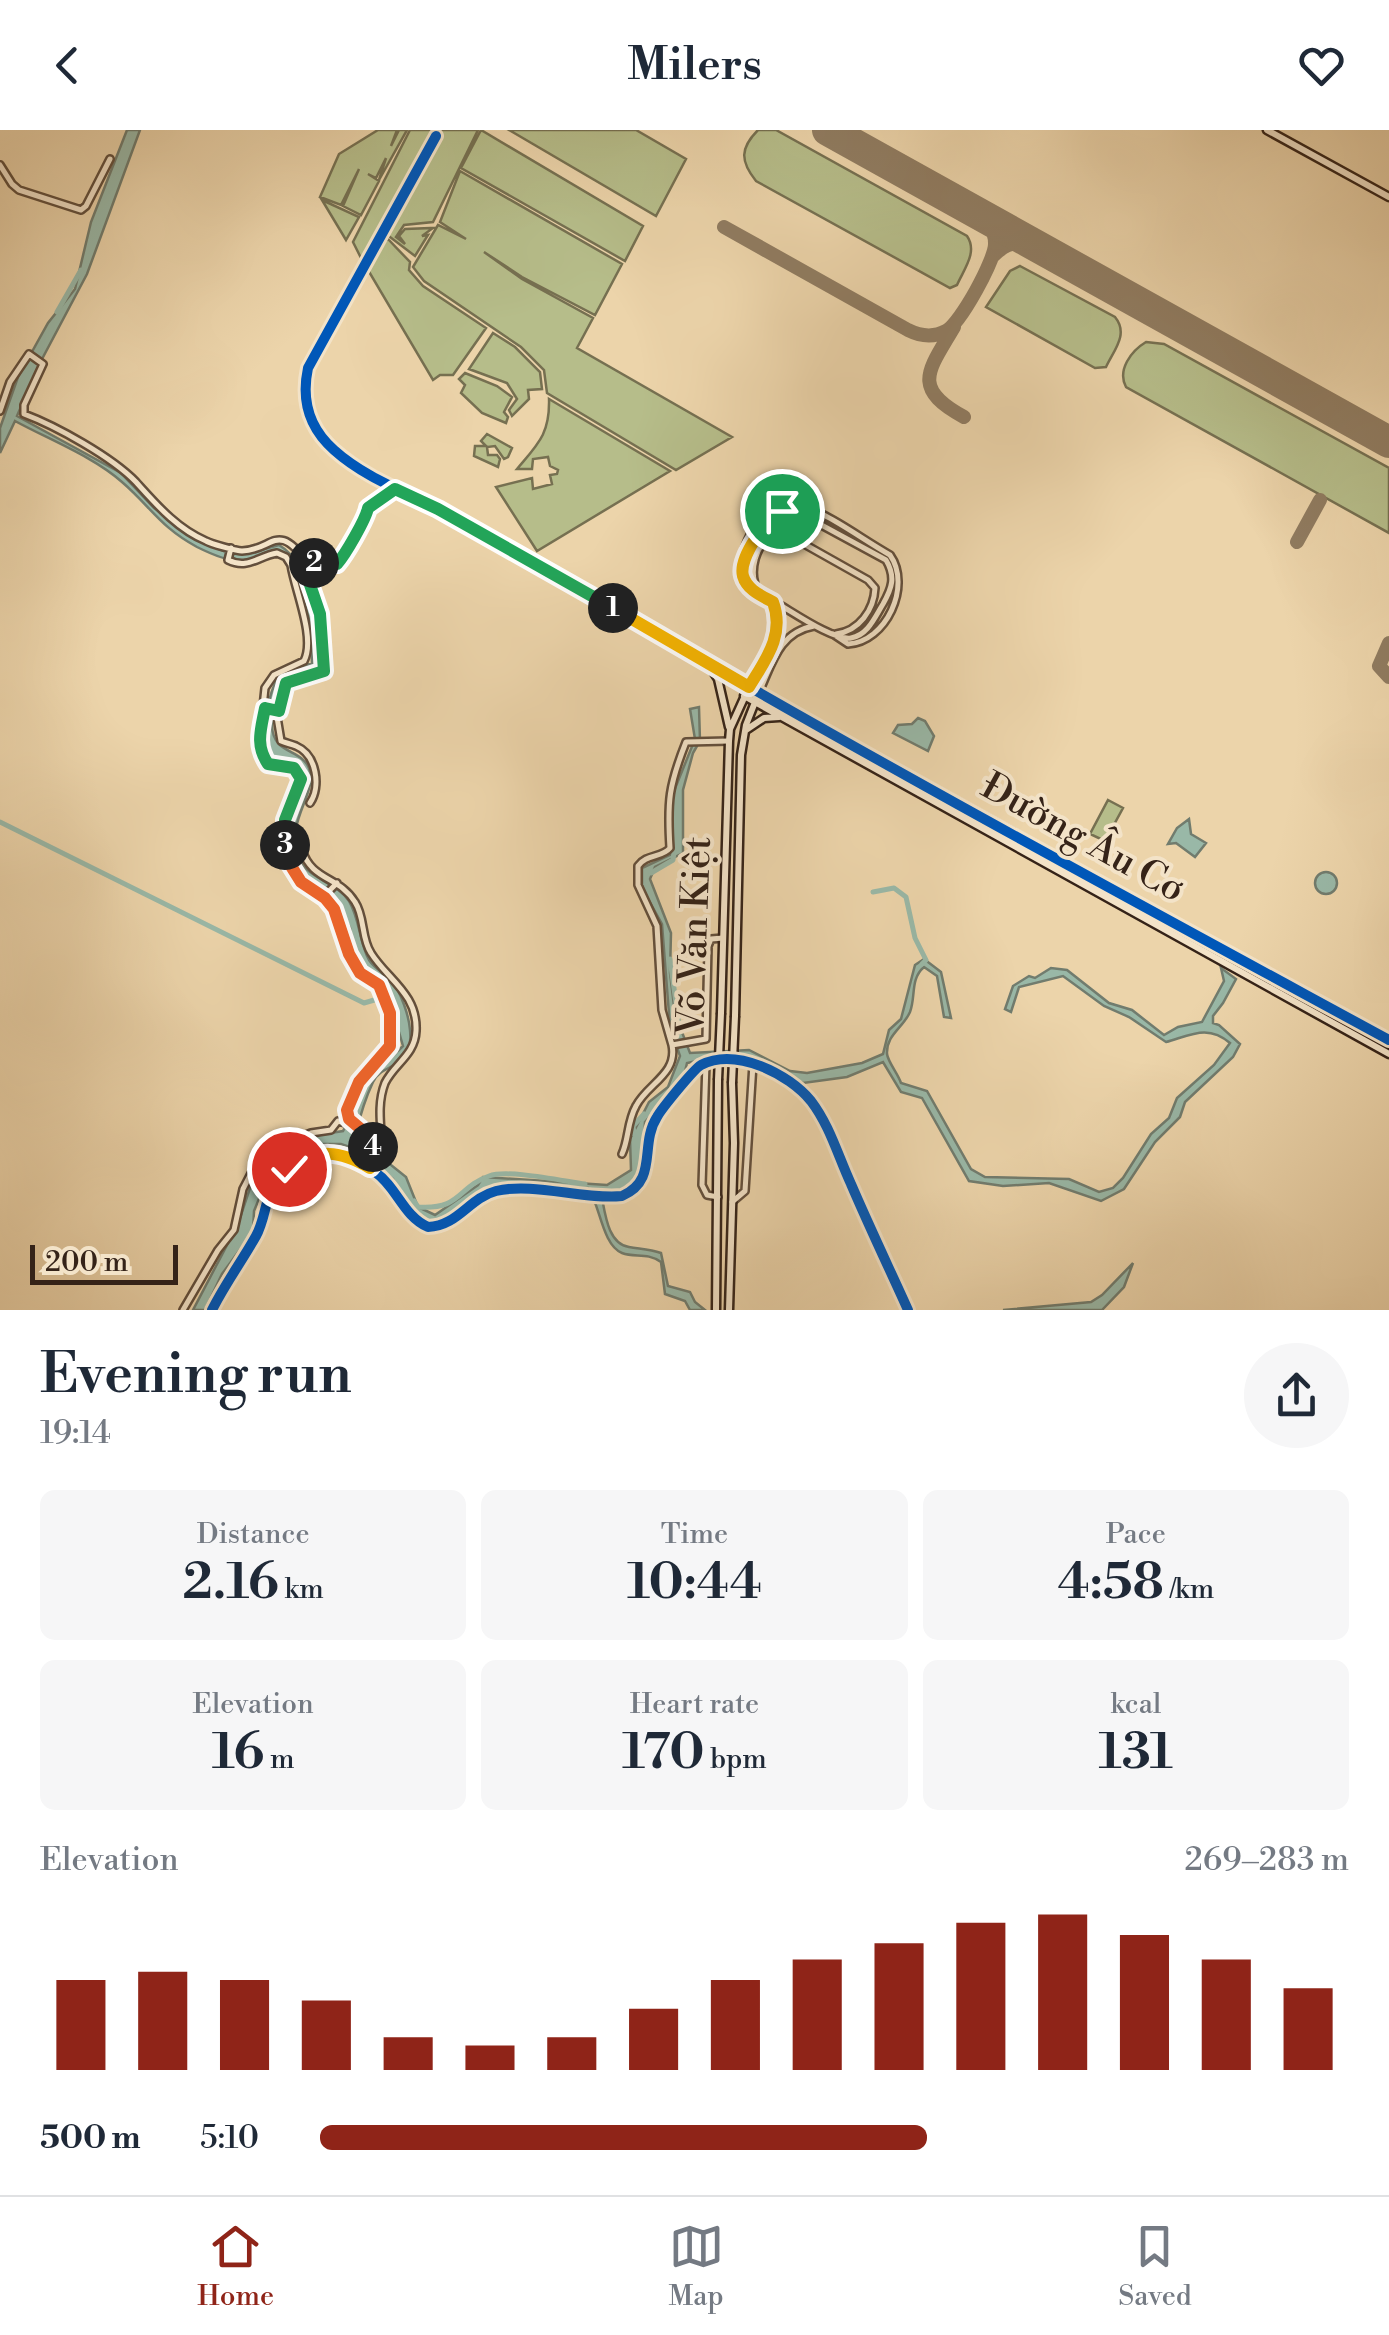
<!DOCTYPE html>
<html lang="en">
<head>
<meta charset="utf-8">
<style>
  :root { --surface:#fff; --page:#f6f6f7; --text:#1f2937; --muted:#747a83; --line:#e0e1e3; --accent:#8f2418 }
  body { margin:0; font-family:"Libre Bodoni",serif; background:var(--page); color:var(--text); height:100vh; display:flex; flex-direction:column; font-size:38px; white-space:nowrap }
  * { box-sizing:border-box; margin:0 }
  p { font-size:32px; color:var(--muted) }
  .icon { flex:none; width:55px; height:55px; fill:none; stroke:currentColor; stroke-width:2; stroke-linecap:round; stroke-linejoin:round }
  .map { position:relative; height:1180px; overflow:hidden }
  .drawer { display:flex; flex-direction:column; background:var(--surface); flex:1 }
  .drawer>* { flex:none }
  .scale { position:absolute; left:30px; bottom:25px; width:148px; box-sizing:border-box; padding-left:10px; border:5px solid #352318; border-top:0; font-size:28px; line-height:35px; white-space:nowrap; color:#352318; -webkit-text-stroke:8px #f3e3c8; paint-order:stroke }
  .pin { position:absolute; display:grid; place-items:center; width:85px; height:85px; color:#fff; margin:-42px; border:5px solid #fff; border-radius:50%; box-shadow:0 2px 10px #0007 }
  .km { position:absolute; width:50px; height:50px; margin:-25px; border-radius:50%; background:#222; color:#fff; font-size:28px; line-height:50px; text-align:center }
  .round { display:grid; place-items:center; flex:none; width:105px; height:105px; border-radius:52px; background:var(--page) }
  .overview { display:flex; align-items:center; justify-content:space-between; height:170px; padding:0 40px }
  h1 { font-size:55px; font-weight:600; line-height:75px }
  .metrics { display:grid; grid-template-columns:repeat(3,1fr); gap:15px; height:170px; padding:10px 40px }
  .metrics div { display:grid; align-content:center; border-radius:15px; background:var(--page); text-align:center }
  .metrics b { font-size:50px; font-weight:600 }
  .metrics small { font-size:28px; font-weight:400 }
  .metrics p { font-size:28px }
  .chart { height:280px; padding:20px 40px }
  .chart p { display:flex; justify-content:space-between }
  .chart svg { width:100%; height:180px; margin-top:10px; stroke:var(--accent); stroke-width:6 }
  ul { padding:0 40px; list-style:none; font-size:32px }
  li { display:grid; grid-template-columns:160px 120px 1fr; align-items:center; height:75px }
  li i { height:25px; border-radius:12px; background:var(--accent) }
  header { display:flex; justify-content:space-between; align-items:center; height:130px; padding:0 40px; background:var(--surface); font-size:45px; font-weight:600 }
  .tab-bar { display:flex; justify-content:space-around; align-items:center; height:140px; border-top:2px solid var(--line); background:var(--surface); font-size:28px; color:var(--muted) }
  .tab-bar a { display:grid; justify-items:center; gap:5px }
  .tab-bar .selected { color:var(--accent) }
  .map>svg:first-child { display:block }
  .green { fill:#b6bd8a; stroke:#767051; stroke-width:2.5 }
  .water { fill:#99b8a7; stroke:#717c6e; stroke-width:2.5 }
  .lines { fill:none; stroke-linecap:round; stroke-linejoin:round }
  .canal { stroke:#99b8a7; stroke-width:5 }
  .taxiway { stroke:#907c61; stroke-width:14 }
  .runway { stroke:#907c61; stroke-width:32 }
  .street-casing { stroke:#634f3c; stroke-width:10 }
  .secondary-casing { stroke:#352318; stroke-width:11 }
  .street { stroke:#f3e3c8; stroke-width:5 }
  .secondary { stroke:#f3e3c8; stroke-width:6 }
  .secondary-bridge-casing { stroke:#352318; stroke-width:11; stroke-linecap:butt }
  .secondary-bridge { stroke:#f3e3c8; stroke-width:6 }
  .cycleway-casing { stroke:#f3e3c8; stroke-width:16 }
  .cycleway { stroke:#0057b8; stroke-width:10 }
  .split-1-casing { stroke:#fff; stroke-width:20 }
  .split-2-casing { stroke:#fff; stroke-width:20 }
  .split-3-casing { stroke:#fff; stroke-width:20 }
  .split-4-casing { stroke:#fff; stroke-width:20 }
  .split-5-casing { stroke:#fff; stroke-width:20 }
  .split-1 { stroke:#f5b400; stroke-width:12 }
  .split-2 { stroke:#22a559; stroke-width:12 }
  .split-3 { stroke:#22a559; stroke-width:12 }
  .split-4 { stroke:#f0652b; stroke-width:12 }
  .split-5 { stroke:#f5b400; stroke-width:12 }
  .labels { text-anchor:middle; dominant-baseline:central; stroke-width:8; stroke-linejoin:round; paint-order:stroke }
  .street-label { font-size:38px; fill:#352318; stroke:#f3e3c8 }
</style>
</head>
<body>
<header><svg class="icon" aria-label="back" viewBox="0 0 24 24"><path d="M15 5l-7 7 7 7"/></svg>Milers<svg class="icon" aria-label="heart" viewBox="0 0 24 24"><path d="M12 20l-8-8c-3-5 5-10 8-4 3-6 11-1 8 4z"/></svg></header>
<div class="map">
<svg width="1389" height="1180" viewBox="0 0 1389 1180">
  <rect width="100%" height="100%" fill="#ecd4aa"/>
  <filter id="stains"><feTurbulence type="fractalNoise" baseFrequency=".002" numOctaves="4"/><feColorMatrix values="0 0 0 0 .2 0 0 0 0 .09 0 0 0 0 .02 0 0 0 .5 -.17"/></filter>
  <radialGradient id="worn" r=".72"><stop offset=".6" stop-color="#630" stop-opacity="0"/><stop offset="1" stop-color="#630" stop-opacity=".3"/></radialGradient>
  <path class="green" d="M378 0H397L391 16 399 0H407L379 50 386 28 376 48 368 44 379 51 361 85 343 76 359 39 341 75 320 67 339 24Z
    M410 0H432L430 8 363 132 353 112Z
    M441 0H478L433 92 404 95 396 107 405 114 399 106 405 99 433 98 422 106 428 105 415 126 386 104Z
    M481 0 643 96 625 131 461 38Z
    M509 0H636L686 29 656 86Z
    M758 0H776L967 106C978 122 964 139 957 155L950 158 756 51C740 31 740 18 758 0Z
    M460 41 622 134 595 185 522 147 484 122 522 149 593 188 577 218 732 307 676 340 547 263 544 240 521 217 424 151 413 137 438 95 466 109 440 92Z
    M322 70 359 87 346 110Z
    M387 108 410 132 409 140 423 156 486 198 453 245H440L433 250 368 140Z
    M1020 136 1115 187C1129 204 1114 220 1106 237L1095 238 986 177 1010 141Z
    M493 203 515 217 540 242 542 259 528 260 529 269 512 286 509 280 517 269 507 253 469 239Z
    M1146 212 1164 214 1389 338V403L1126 257C1117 240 1131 221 1146 212Z
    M465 243 497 256 512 267 504 282 508 287 506 293 482 283 461 263 465 255 459 249Z
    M549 269 670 341 537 421 496 357 532 348 533 359 552 354 550 345 557 344 558 340 550 336 548 327 533 329 532 339H517C538 314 550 304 549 269Z
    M487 304 512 318 508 327 504 329 495 316 487 317 488 325H497L500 329 498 337 474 326 475 316H486L481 311Z
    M1108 670 1123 678 1105 711 1090 704Z"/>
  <path class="water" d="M127 0H140L87 144 41 231 17 286 121 343 154 378 208 415 224 421 250 423 279 415C311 434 323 503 316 538L285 549C277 565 264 600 279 614 288 623 304 625 309 638 318 664 285 690 298 727 307 749 337 752 349 771 360 789 359 812 369 830 375 839 384 843 391 850 401 862 409 886 410 900 414 942 382 931 373 952 366 967 360 986 356 1003L361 1011 406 1047 418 1077 435 1085 478 1055 483 1047 607 1055 631 1040 630 1009 649 972 668 957 680 926 670 897 662 794 642 758V738L672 724V666L695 609 690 579 699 577 700 611 693 623 683 660V723L655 737 650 749 671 803 670 843 675 884 690 923 749 920 790 941 807 943 862 933 883 924 889 900 901 889 915 835 924 829 941 842 951 888 944 887 937 846 924 837C910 849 916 866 910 882 903 898 886 905 887 924 888 932 898 944 901 953L927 961 971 1039 985 1047 1069 1049 1099 1062 1113 1058 1123 1048 1151 1004 1169 988 1177 968 1214 935 1230 913C1208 894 1191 905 1166 912L1129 887 1104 876 1063 846 1019 857 1011 882 1005 879 1013 856 1029 846 1035 848 1051 838 1067 840 1109 873 1132 880 1164 905 1178 897 1202 892 1224 851 1221 838 1236 849 1223 873 1213 886V893L1219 895 1240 914 1233 927 1185 972 1180 987 1155 1012 1124 1059 1101 1071 1049 1053 1003 1056 969 1051 922 968 901 962 883 932 847 947 803 953 747 931 706 929 687 933 683 950 645 992C642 1030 654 1063 601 1063 605 1081 607 1114 629 1117 641 1119 650 1119 661 1123L668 1156 690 1162 695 1172 705 1180H690L685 1171 665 1164 661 1132C647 1122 635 1128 622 1123 602 1115 600 1074 588 1058L558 1060 550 1054C536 1056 524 1053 510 1054 480 1056 464 1078 440 1094L425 1093 412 1087 393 1049 356 1019 341 1014H323L298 1022 269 1044 254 1081 253 1102 222 1144 205 1180H193L238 1094 254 1046 268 1024 297 1008 343 1001 369 949 403 916 387 860 365 842 355 828 350 798 336 771 325 762 306 754 294 738 289 688 305 657C302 636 289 633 271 632L263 623C264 597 266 568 279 545L312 533 310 493 290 428C273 412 259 431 240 431 227 431 209 423 197 417 160 397 151 377 122 352 92 326 50 310 15 291L0 323V298L18 247 48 193 75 159 91 92Z
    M918 588 925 591 934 606 928 621 893 603 898 595 912 594Z
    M1189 689 1191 704 1206 713 1195 727 1176 713 1168 714 1177 698Z
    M1315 753a11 11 0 1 1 22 0a11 11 0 1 1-22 0Z
    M1133 1133 1124 1157 1102 1180H1003L1091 1172 1102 1165Z"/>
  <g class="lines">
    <path class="canal" d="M57 182 81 140
      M0 692 364 873 388 866
      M651 743 673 730 674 722
      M873 762 894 758 906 767 915 808 926 830 922 834
      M670 829 680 902
      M634 1004 633 996 644 984
      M414 1071 418 1077C462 1080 457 1057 489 1046 508 1039 563 1051 585 1054"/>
    <path class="taxiway" d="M724 97 908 200C920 206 933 208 946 201 960 194 996 129 995 113 995 98 986 89 975 82
      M993 126C1009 110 1022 110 1041 119
      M954 197C929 240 910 258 964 287
      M1297 412 1320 370
      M1389 513 1379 536 1389 547"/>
    <path class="runway" d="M828 0 1389 312"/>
    <defs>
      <path id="street" d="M436 6 314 224C304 250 300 280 319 304 353 348 415 366 462 392 558 446 652 505 749 557 766 529 785 505 773 471
        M0 35 12 54 19 60 81 80 86 76 110 29
        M0 281 10 252 29 224 43 234 24 275V284C56 296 112 327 136 352 156 374 177 399 206 411 211 414 237 421 242 421 274 420 276 390 308 433
        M231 418 228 430C248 440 258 426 277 423L286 427 291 435C295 461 316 508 304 531L274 545 265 558 259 614 268 634 294 638 301 649 285 690 286 728 304 756 325 769 334 779 345 815 356 837 382 859 392 896 387 920 356 958 347 980 349 989
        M759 463C747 443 755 412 777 402L788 405 868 450 875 458C874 480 859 501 836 504
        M761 465 743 446 746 427 772 386 792 379 886 430C896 447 892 458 883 474 875 487 868 505 851 508 833 511 790 480 773 471 766 468 757 467 751 463 741 458 738 446 739 436 767 327 828 390 890 425 912 456 886 512 848 514L833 504
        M759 562C772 534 779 502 814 496
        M310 673C321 657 317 625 296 616 291 614 286 613 281 611L277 587 286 553 324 540 321 489 305 437 312 433 337 434C345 425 365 389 368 378L395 359
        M302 720C312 751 339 746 355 772 365 787 361 808 371 823 387 849 418 864 416 901 415 925 394 934 385 953 376 976 382 1000 382 1022L370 1038
        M323 767 337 753
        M672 915 662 880 657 796 638 755V736C646 724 662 728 670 718 667 671 669 655 686 612L729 611
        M706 933 702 1055 707 1065 718 1067
        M622 1024C629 1009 627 992 636 976 647 954 678 944 672 915L706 909 708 816 711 809 723 808
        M732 1072 745 1061 753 934
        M183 1180 218 1120 234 1100 243 1059 256 1034 286 1013 311 1003 331 1000 338 991 345 993 349 988 362 1000 361 1011 382 1022
        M212 1180C225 1154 242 1131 256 1106 265 1090 265 1070 274 1054 298 1013 341 1018 375 1042 397 1057 403 1086 428 1097 458 1096 469 1068 496 1061 534 1052 583 1070 622 1066 659 1050 639 1015 657 987 662 978 694 939 701 935 736 917 789 944 811 971 830 996 838 1026 851 1054 869 1096 889 1138 908 1180"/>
      <path id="secondary" d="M1267 0 1389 67
        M708 534 718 549 729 597
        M744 566 1389 924
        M746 600 764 588 779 587
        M721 883 729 611 730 599 749 557 1389 910
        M735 886 741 625 746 595 759 562
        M716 1180 718 950
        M729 1180 734 1013 732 953"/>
    </defs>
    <use href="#street" class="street-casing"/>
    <use href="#secondary" class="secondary-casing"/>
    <use href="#street" class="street"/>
    <use href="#secondary" class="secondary"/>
    <defs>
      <path id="secondary-bridge" d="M718 950 721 883
        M732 953 735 886"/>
    </defs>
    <use href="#secondary-bridge" class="secondary-bridge-casing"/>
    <use href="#secondary-bridge" class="secondary-bridge"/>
    <defs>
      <path id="cycleway" d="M436 6 308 238C301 271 309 298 334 320 364 347 403 361 438 379 496 409 554 443 610 476 866 627 1128 768 1389 910
        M212 1180C225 1154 242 1131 256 1106 265 1090 265 1070 274 1054 298 1013 341 1018 375 1042 397 1057 403 1086 428 1097 458 1096 469 1068 496 1061 534 1052 583 1070 622 1066 659 1050 639 1015 657 987 662 978 694 939 701 935 736 917 789 944 811 971 830 996 838 1026 851 1054 869 1096 889 1138 908 1180"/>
    </defs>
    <use href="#cycleway" class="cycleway-casing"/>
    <use href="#cycleway" class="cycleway"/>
  </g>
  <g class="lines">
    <defs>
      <path id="split-1" d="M613 478 749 557C766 529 785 505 773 472 762 466 747 460 743 446 738 428 767 388 782 381"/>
      <path id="split-2" d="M314 433 337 434C345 425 366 389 368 378L395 359 438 379 613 478"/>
      <path id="split-3" d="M285 715V690L301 649 294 638 268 634C255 615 261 599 265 578L279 581 286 553 324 541 320 484 305 440 306 434 314 433"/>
      <path id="split-4" d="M285 715 286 728 301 752 325 768 334 779 349 824 360 843 379 855 390 883V916L359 952 347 980 349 989 362 1000V1011L373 1017"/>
      <path id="split-5" d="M289 1039C318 1018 339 1020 370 1038L382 1022 373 1017"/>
    </defs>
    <use href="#split-1" class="split-1-casing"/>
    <use href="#split-2" class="split-2-casing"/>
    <use href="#split-3" class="split-3-casing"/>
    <use href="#split-4" class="split-4-casing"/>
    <use href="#split-5" class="split-5-casing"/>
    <use href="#split-1" class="split-1"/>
    <use href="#split-2" class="split-2"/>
    <use href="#split-3" class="split-3"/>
    <use href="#split-4" class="split-4"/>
    <use href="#split-5" class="split-5"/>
  </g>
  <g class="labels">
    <g class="street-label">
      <text transform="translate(1083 708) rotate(29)">Đường Âu Cơ</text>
      <text transform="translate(695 806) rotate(-88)">Võ Văn Kiệt</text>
    </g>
  </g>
  <rect width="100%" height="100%" filter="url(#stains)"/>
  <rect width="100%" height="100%" fill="url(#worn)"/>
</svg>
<div class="scale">200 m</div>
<div class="pin" style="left:782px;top:381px;background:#1e9e55"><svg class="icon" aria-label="arrive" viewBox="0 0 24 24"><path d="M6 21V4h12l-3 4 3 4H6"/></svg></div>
<div class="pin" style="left:289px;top:1039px;background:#d93025"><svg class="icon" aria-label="check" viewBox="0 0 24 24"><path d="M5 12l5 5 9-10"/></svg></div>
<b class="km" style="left:613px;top:478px">1</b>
<b class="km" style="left:314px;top:433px">2</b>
<b class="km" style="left:285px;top:715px">3</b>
<b class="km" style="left:373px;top:1017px">4</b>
</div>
<section class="drawer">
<div class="overview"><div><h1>Evening run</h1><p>19:14</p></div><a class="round"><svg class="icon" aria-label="share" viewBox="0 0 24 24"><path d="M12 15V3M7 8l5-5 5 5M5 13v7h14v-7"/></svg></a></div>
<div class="metrics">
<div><p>Distance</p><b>2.16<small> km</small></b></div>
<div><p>Time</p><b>10:44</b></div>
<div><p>Pace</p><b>4:58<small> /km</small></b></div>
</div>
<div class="metrics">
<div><p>Elevation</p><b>16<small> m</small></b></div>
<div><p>Heart rate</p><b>170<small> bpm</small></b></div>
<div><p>kcal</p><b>131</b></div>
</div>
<div class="chart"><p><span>Elevation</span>269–283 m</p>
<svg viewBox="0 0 160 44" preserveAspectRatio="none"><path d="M5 44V22M15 44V20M25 44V22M35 44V27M45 44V36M55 44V38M65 44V36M75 44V29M85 44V22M95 44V17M105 44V13M115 44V8M125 44V6M135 44V11M145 44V17M155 44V24"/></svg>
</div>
<ul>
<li><b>500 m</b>5:10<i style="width:59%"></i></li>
</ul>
</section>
<nav class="tab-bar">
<a class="selected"><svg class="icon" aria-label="home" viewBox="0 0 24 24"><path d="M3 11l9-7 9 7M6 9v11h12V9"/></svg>Home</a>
<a><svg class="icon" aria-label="map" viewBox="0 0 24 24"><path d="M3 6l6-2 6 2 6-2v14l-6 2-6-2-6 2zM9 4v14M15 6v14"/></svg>Map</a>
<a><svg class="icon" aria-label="saved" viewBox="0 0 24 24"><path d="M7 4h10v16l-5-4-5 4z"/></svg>Saved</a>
</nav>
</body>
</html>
